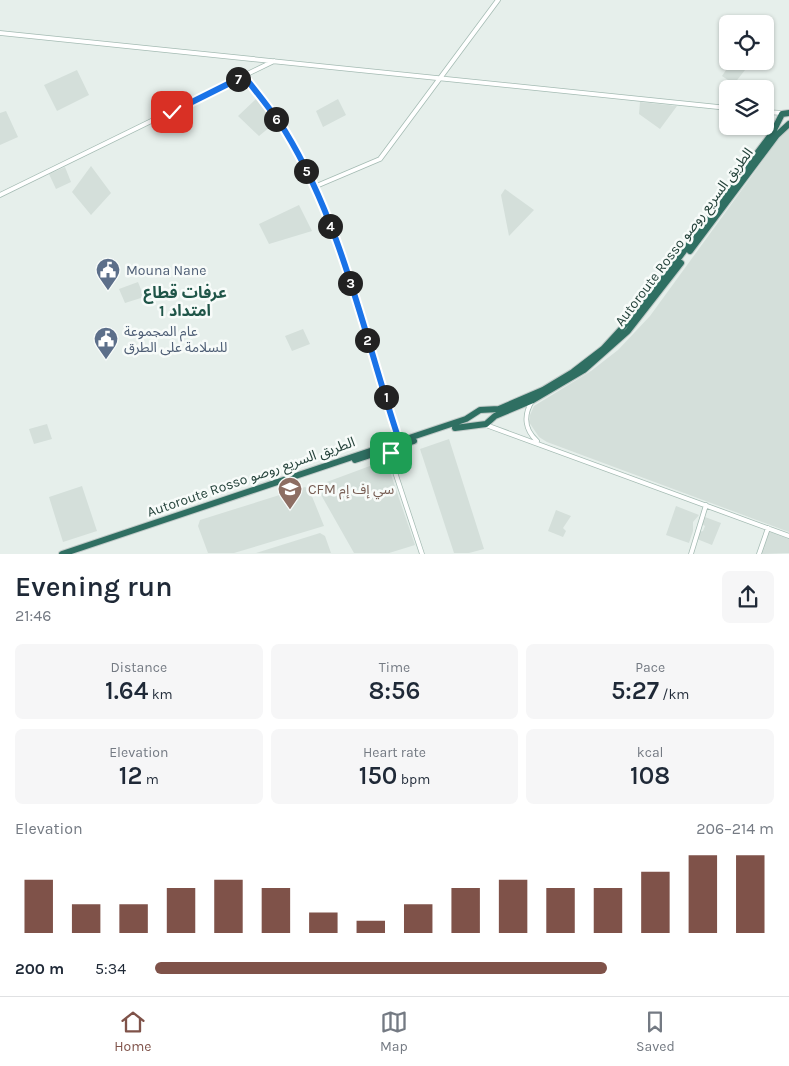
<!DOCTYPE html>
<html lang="en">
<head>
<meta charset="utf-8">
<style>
  :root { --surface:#fff; --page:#f6f6f7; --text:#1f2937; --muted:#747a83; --line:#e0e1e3; --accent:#7f5249 }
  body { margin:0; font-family:Karla,"Noto Sans Arabic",sans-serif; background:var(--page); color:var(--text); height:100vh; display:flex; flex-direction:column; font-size:19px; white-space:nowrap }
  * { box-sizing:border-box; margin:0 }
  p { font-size:16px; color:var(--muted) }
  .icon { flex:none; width:28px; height:28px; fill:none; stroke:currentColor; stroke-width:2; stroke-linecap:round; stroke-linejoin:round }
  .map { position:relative; height:554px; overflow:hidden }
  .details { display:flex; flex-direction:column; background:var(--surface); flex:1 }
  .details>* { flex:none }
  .fabs { position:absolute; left:719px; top:15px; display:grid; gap:10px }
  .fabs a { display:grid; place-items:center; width:55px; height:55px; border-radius:8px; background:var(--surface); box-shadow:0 1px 4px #0004; font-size:25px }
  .pin { position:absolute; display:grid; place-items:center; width:42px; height:42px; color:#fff; margin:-21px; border-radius:10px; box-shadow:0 2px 8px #0006 }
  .km { position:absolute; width:25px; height:25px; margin:-12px; border-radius:50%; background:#222; color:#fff; font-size:14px; line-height:25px; text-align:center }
  .round { display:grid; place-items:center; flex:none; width:52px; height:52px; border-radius:8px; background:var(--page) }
  .head { display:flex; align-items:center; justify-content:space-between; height:85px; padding:0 15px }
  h1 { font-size:28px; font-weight:600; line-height:38px }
  .figures { display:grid; grid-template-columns:repeat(3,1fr); gap:8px; height:85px; padding:5px 15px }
  .figures div { display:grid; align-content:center; border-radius:8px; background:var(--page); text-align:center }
  .figures b { font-size:25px; font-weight:600 }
  .figures small { font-size:14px; font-weight:400 }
  .figures p { font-size:14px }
  .chart { height:140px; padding:10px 15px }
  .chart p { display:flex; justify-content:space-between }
  .chart svg { width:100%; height:90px; margin-top:5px; stroke:var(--accent); stroke-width:6 }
  ul { padding:0 15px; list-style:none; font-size:16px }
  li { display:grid; grid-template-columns:80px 60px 1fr; align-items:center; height:38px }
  li i { height:12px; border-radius:6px; background:var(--accent) }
  .dock { display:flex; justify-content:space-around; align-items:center; height:70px; border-top:1px solid var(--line); background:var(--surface); font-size:14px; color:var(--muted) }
  .dock a { display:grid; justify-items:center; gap:2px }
  .dock .on { color:var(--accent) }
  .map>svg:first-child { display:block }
  .built { fill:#d4dfda }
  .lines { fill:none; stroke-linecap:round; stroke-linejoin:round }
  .secondary-casing { stroke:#a4bbb3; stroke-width:5.5 }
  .highway-casing { stroke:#c2cac8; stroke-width:8 }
  .secondary { stroke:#fff; stroke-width:4 }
  .highway { stroke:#2f6f62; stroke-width:6 }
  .route-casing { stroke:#fff; stroke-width:10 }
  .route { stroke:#1a73e8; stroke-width:6 }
  .labels { text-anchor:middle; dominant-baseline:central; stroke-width:5; stroke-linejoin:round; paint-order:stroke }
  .street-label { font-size:14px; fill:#24423a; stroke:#f7fbf9 }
  .service-label { font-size:14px; fill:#4e5e75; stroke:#f7fbf9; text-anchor:start }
  .education-label { font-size:14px; fill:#785e54; stroke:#f7fbf9; text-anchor:start }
  .quarter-label { font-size:16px; font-weight:bold; fill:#1f5548; stroke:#f7fbf9 }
</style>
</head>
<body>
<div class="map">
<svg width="789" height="554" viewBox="0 0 789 554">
  <rect width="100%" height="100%" fill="#e6efeb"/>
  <path class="built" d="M732 61 745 70 734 84 722 76Z
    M77 70 89 95 57 111 44 85Z
    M257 98 276 122 259 136 238 116Z
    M338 99 346 115 323 127 316 111Z
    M640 102 677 106 660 129 639 114Z
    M6 111 18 137 0 145V113Z
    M789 125V532L547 442 539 437 529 422 530 415 534 406 591 371 618 350 650 316Z
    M91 166 111 193 91 215 72 192Z
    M65 167 71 182 56 189 49 174Z
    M505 189 534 210 509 236 501 195Z
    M299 205 312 231 269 244 259 224Z
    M138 282 144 297 125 303 119 289Z
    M303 329 310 344 292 351 285 336Z
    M47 424 52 439 34 444 29 429Z
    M449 439 484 549 469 553H454L420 449Z
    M386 460 415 545 389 553H354L316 486Z
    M82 486 97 531 63 542 49 497Z
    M305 487 309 489 324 526 234 553H208L198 526 200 520Z
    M676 506 699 515 693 522V531L689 543 666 535Z
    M556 510 571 516 563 528 566 531 563 537 548 531Z
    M705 517 721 523 712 545 697 539 699 532 703 531 705 526 702 524Z
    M768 529 789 537V553L760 554Z
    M320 533 325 536 331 553H256Z"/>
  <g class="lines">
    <defs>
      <path id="secondary" d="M0 33 728 108
        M244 76 284 128 314 187 342 257 398 437V443
        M765 112 783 113
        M314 187 380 159 498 0
        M0 195 274 61
        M532 401C523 416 525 430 537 441
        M486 425 789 536
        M394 449 391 453 393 466 422 554
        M691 554 706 505
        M759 554 768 528"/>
      <path id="highway" d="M690 251 777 135 789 124
        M455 428 486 424 495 416 533 400 584 370 628 331 681 263
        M391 443 397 432
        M378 453 390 460 393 466
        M355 460 414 441
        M62 554 466 419 480 410 499 409 543 390 573 372 603 349 645 303 773 132 782 114 789 113"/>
    </defs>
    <use href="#secondary" class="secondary-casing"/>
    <use href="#highway" class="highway-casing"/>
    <use href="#secondary" class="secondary"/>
    <use href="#highway" class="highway"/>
  </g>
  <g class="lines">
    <defs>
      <path id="route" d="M172 112 244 76C258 94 273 112 285 131 342 224 364 335 398 437L399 441 391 453"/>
    </defs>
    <use href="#route" class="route-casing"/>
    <use href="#route" class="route"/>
  </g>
  <defs>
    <symbol id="civic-pin" viewBox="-11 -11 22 30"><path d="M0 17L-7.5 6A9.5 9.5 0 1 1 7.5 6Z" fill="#5c6f8a" stroke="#f7fbf9"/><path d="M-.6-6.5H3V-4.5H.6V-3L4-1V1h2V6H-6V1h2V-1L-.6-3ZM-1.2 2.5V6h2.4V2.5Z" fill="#fff"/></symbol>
    <symbol id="university-pin" viewBox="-11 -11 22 30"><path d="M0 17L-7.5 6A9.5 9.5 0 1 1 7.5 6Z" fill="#8d6e63" stroke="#f7fbf9"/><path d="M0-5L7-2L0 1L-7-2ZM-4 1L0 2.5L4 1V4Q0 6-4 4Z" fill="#fff"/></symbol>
  </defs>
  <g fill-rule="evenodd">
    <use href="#civic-pin" x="94" y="256" width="28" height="38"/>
    <use href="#civic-pin" x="92" y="325" width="28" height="38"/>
    <use href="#university-pin" x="276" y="475" width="28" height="38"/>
  </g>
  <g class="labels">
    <g class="street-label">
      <text transform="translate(684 237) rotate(-53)">Autoroute Rosso الطريق السريع روصو</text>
      <text transform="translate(251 477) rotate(-19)">Autoroute Rosso الطريق السريع روصو</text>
    </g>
    <g class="service-label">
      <text x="126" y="270">Mouna Nane</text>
      <text x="124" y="331">عام المجموعة<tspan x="124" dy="16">للسلامة على الطرق</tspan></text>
    </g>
    <g class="education-label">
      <text x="308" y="489">CFM سي إف إم</text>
    </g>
    <g class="quarter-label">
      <text x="185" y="292">عرفات قطاع<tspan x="185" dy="18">1 امتداد</tspan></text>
    </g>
  </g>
</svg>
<div class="fabs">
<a><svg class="icon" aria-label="locate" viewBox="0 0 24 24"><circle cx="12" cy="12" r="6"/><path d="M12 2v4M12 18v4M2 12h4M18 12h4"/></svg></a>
<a><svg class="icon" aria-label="layers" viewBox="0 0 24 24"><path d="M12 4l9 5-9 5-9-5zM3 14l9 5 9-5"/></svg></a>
</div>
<div class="pin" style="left:391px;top:453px;background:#1e9e55"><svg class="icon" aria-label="arrive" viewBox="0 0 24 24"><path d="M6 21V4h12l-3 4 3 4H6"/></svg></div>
<div class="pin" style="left:172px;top:112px;background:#d93025"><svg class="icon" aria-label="check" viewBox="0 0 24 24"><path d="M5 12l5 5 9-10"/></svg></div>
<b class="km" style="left:386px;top:397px">1</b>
<b class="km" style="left:367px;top:340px">2</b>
<b class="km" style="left:350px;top:283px">3</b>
<b class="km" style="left:330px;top:226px">4</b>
<b class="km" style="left:306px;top:171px">5</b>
<b class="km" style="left:276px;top:119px">6</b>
<b class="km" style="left:238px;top:79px">7</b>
</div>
<section class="details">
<div class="head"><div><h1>Evening run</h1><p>21:46</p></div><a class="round"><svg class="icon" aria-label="share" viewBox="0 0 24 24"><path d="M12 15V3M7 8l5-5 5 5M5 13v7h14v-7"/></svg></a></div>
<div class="figures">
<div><p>Distance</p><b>1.64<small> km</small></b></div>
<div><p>Time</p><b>8:56</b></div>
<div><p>Pace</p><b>5:27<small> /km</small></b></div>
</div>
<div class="figures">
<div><p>Elevation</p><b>12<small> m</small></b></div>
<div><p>Heart rate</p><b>150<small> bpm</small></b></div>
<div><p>kcal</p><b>108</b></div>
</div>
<div class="chart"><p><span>Elevation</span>206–214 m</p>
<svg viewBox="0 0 160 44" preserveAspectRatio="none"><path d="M5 44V18M15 44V30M25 44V30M35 44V22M45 44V18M55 44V22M65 44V34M75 44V38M85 44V30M95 44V22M105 44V18M115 44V22M125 44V22M135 44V14M145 44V6M155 44V6"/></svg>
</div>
<ul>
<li><b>200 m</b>5:34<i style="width:73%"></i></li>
</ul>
</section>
<nav class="dock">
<a class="on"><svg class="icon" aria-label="home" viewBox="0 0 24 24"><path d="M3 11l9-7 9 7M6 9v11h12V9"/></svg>Home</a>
<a><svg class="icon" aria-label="map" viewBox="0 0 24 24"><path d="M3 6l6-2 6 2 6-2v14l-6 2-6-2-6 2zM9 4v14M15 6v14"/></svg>Map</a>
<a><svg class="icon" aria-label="saved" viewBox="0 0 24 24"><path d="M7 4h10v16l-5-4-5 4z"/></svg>Saved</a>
</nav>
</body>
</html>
